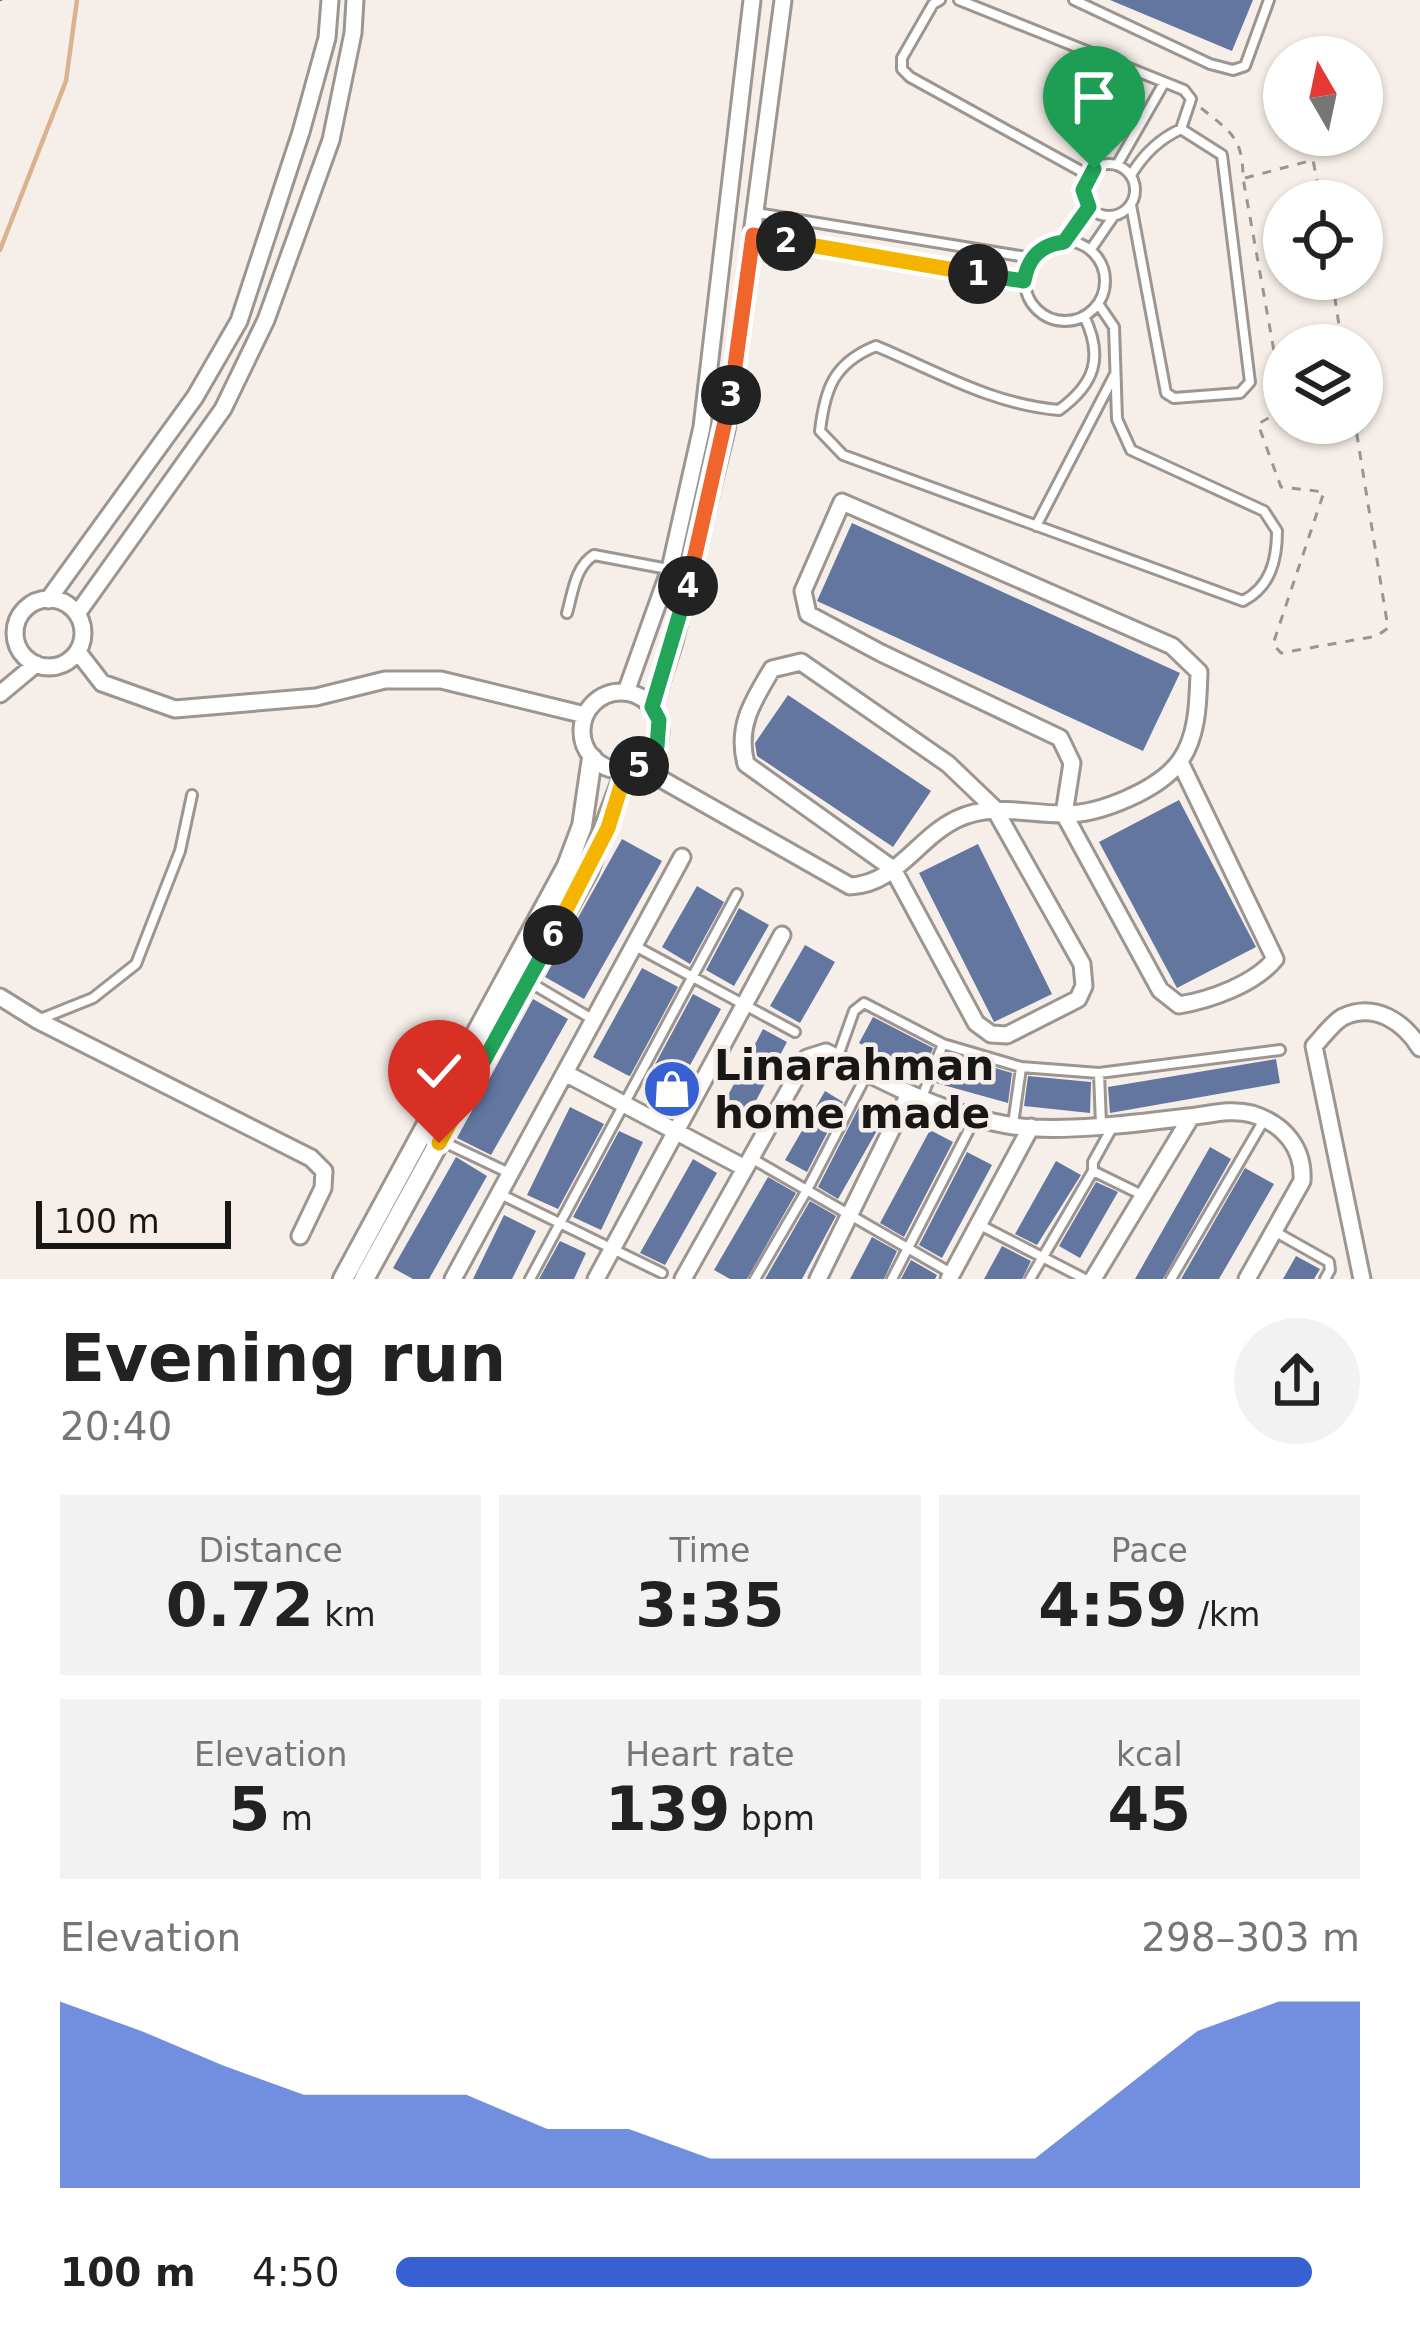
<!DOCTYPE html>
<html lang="en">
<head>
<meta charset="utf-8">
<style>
  :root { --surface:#fff; --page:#f2f2f2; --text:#222; --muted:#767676; --accent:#3761d2 }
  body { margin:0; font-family:"DejaVu Sans",sans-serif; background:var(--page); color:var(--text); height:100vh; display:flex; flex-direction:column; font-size:45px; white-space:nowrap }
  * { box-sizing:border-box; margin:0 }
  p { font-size:39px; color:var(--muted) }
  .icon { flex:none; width:66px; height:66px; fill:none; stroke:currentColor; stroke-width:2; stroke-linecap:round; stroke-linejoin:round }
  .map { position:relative; height:1279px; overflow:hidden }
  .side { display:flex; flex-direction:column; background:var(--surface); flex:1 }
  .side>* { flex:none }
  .needle { width:78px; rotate:351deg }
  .tools { position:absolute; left:1263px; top:36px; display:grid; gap:24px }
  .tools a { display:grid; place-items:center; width:120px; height:120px; border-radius:50%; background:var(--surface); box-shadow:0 3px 9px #0004; font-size:60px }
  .scale { position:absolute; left:36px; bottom:30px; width:195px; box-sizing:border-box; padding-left:12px; border:6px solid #191715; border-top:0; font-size:33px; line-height:42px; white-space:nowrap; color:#191715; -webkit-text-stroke:9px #f6efe9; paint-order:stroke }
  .pin { position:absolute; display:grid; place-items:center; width:102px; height:102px; color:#fff; margin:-123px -51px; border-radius:50% 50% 50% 0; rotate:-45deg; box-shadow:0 0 12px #0007 }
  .pin .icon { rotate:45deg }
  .km { position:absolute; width:60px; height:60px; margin:-30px; border-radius:50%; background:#222; color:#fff; font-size:33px; line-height:60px; text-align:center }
  .round { display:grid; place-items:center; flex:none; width:126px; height:126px; border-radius:63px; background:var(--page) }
  .headline { display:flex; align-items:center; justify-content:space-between; height:204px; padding:0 60px }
  h1 { font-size:66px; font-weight:800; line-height:90px }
  .metrics { display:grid; grid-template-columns:repeat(3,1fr); gap:18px; height:204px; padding:12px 60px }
  .metrics div { display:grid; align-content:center; border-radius:0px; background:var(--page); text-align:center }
  .metrics b { font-size:60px; font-weight:800 }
  .metrics small { font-size:33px; font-weight:400 }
  .metrics p { font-size:33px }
  .chart { height:336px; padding:24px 60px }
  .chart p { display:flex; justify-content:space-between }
  .chart svg { width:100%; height:216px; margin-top:12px; fill:var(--accent); opacity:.7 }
  ul { padding:0 60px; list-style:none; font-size:39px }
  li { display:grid; grid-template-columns:192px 144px 1fr; align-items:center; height:90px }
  li i { height:30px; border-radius:15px; background:var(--accent) }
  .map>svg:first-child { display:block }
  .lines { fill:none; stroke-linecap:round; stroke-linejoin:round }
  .stream { stroke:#dbb28d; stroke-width:4.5 }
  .building { fill:#6376a0 }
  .service-casing { stroke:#9c9590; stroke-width:14 }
  .minor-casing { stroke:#9c9590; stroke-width:21 }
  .tertiary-casing { stroke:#9c9590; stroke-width:24 }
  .path { stroke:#9a9591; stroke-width:3; stroke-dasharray:9 9; stroke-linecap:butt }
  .service { stroke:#fff; stroke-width:8 }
  .minor { stroke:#fff; stroke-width:15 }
  .tertiary { stroke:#fff; stroke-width:18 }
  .rail { stroke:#736f6b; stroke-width:4.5; stroke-dasharray:18 9; stroke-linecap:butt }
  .split-1-casing { stroke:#fff; stroke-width:24 }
  .split-2-casing { stroke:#fff; stroke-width:24 }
  .split-3-casing { stroke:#fff; stroke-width:24 }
  .split-4-casing { stroke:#fff; stroke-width:24 }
  .split-5-casing { stroke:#fff; stroke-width:24 }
  .split-6-casing { stroke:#fff; stroke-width:24 }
  .split-7-casing { stroke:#fff; stroke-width:24 }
  .split-8-casing { stroke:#fff; stroke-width:24 }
  .split-1 { stroke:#22a559; stroke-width:15 }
  .split-2 { stroke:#f5b400; stroke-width:15 }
  .split-3 { stroke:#f0652b; stroke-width:15 }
  .split-4 { stroke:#f0652b; stroke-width:15 }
  .split-5 { stroke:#22a559; stroke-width:15 }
  .split-6 { stroke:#f5b400; stroke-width:15 }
  .split-7 { stroke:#22a559; stroke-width:15 }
  .split-8 { stroke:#f5b400; stroke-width:15 }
  .labels { text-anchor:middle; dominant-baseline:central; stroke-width:9; stroke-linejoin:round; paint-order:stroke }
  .poi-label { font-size:42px; font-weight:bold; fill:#191715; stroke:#f6efe9; text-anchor:start }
</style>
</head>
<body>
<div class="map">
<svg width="1420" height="1279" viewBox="0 0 1420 1279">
  <rect width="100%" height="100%" fill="#f6efe9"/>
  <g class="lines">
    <path class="stream" d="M0 250 66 81 77 0"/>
  </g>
  <path class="building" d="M1110 0H1253L1232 51Z
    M852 523 1180 673 1143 751 817 601Z
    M788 695 931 791 893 847 757 756 755 743Z
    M1179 800 1256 947 1177 988 1099 842Z
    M622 839 662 861 584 999 545 977Z
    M978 844 1052 994 994 1022 919 873Z
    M697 886 724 902 690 964 662 947Z
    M739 908 769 925 734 986 706 970Z
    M805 945 835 962 800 1023 770 1006Z
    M642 968 678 987 630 1076 627 1075 593 1057Z
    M693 994 721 1009 672 1098 645 1083Z
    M533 999 568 1019 491 1155 457 1138Z
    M873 1017 933 1048 922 1076 859 1043Z
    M763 1029 787 1042 740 1131 716 1118Z
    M948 1054 1012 1073 1008 1103 936 1083Z
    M1276 1059 1280 1083 1110 1113 1108 1087Z
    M1028 1076 1091 1082 1090 1113 1024 1106Z
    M825 1091 843 1102 807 1172 785 1160Z
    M570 1107 604 1124 558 1209 527 1195Z
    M859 1107 883 1120 838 1199 818 1187Z
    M930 1130 953 1142 904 1237 880 1223Z
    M619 1131 643 1142 601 1230 573 1217Z
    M1210 1147 1231 1159 1163 1279H1135Z
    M967 1152 992 1165 942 1258 919 1245Z
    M456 1157 487 1176 429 1279H413L393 1268Z
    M693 1159 717 1173 665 1265 640 1253Z
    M1056 1161 1081 1175 1037 1245 1015 1234Z
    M1245 1168 1274 1184 1219 1279H1181Z
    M768 1177 796 1193 747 1279H730L714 1270Z
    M1096 1182 1118 1192 1080 1258 1059 1246Z
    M810 1201 836 1216 802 1279H765Z
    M504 1215 536 1231 512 1279H473Z
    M872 1237 897 1251 884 1279H850Z
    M560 1241 586 1253 574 1279H539Z
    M1002 1246 1031 1261 1022 1279H984Z
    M1296 1256 1320 1269 1314 1279H1283Z
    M911 1260 937 1275 935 1279H901Z"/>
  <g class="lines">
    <defs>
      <path id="service" d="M940 0 933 4 902 58V69L910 77 1088 175
        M959 0 1184 90 1191 99 1181 129
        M1074 0 1210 64 1233 70 1245 66 1269 0
        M1083 190a26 26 0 1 1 52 0a26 26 0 1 1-52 0Z
        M1117 165 1164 83
        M1131 175C1143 155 1159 139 1181 129L1222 155 1250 382 1240 393 1174 398 1166 393 1131 205
        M757 213 1032 258
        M754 235 1024 281
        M1064 241 1089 207
        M1025 281a40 40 0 1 1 80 0a40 40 0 1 1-80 0Z
        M1091 249 1113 217
        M1084 316C1104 357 1095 384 1059 410 991 404 938 372 876 346 834 363 825 388 820 431L843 455 1243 601C1270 587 1277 561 1277 531L1264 511 1131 450 1117 419 1114 327 1099 305
        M1036 526 1115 374
        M567 613C573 592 575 567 594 555L668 569
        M635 946 795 1032
        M536 986 592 1019
        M38 1020 93 998 136 964 180 851 192 795
        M838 1056 854 1011 864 1003 943 1044 1021 1067 1099 1073 1280 1050
        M1099 1073 1101 1124
        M922 1097 943 1044
        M1013 1124 1021 1068
        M1113 1126 1093 1162V1171L1142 1195
        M450 1145 509 1173
        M751 1158 951 1273
        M502 1195 662 1273
        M980 1225 1085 1279
        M1274 1231 1329 1262 1330 1270 1325 1279
        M530 1279 737 894
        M755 1279 807 1190 867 1074
        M892 1279 974 1120
        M1030 1279 1093 1171
        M1171 1279 1264 1120"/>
      <path id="minor" d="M15 633a34 34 0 1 1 68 0a34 34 0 1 1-68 0Z
        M48 600 195 397 239 321 301 132 327 38 330 0
        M77 614 223 409 266 320 331 140 353 33 355 0
        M78 652 102 683 175 709 316 697 385 680H441L585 715
        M801 662 948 764 994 808 1082 964 1084 986 1078 999 1007 1035 991 1034 976 1023 893 869 746 764C736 726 753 701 772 669Z
        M582 731a39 39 0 1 1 78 0a39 39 0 1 1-78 0Z
        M626 692 670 569 702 427 752 0
        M0 694 36 664
        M653 707 674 642 726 430 783 0
        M638 766 850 886C897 884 917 838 957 819 993 802 1028 815 1066 814 1100 814 1159 790 1180 761 1198 736 1198 701 1199 672L1172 646 842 502 803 591 808 614 881 653 1060 738 1072 763 1064 814 1160 990 1179 1005C1210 1000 1255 984 1275 959L1180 762
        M0 997 37 1020 311 1158 324 1171 323 1188 300 1236
        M565 1073 743 1167
        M453 1279 682 857
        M596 1279 782 935
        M683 1279 807 1058 826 1052C886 1083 947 1116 1014 1126 1062 1133 1139 1123 1188 1117 1209 1115 1230 1108 1252 1114 1284 1124 1304 1148 1302 1181L1247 1279
        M818 1279 909 1094
        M949 1279 1031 1127
        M1093 1279 1191 1117
        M1362 1279 1314 1046C1322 1038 1333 1022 1343 1017 1375 1002 1404 1022 1420 1048"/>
      <path id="tertiary" d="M343 1279 567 866 582 826 592 758
        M364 1279 588 871 626 770"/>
    </defs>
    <use href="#service" class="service-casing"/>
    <use href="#minor" class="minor-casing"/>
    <use href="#tertiary" class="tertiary-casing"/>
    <path class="path" d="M1201 108C1231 132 1243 138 1243 178L1284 407
      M1245 178 1313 160 1321 201
      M1332 279 1342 345
      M1284 409 1258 424 1281 487 1324 492 1273 644 1281 653 1377 636 1388 628 1355 423"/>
    <use href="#service" class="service"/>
    <use href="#minor" class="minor"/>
    <use href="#tertiary" class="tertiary"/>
    <path class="rail" d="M0 1V0"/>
  </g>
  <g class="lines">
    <defs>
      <path id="split-1" d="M978 274 1024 281C1028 258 1040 245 1064 242L1089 207 1083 190 1094 169"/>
      <path id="split-2" d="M786 241 978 274"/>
      <path id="split-3" d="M731 395 753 235 786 241"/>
      <path id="split-4" d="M688 586 731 395"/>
      <path id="split-5" d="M639 766 657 747 659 720 652 707 688 586"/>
      <path id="split-6" d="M553 935 608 828 626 770 639 766"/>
      <path id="split-7" d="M459 1106 553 935"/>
      <path id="split-8" d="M439 1143 459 1106"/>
    </defs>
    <use href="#split-1" class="split-1-casing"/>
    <use href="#split-2" class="split-2-casing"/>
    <use href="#split-3" class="split-3-casing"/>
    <use href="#split-4" class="split-4-casing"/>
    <use href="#split-5" class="split-5-casing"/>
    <use href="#split-6" class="split-6-casing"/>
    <use href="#split-7" class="split-7-casing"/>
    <use href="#split-8" class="split-8-casing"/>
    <use href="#split-1" class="split-1"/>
    <use href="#split-2" class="split-2"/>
    <use href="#split-3" class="split-3"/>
    <use href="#split-4" class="split-4"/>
    <use href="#split-5" class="split-5"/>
    <use href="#split-6" class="split-6"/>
    <use href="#split-7" class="split-7"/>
    <use href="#split-8" class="split-8"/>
  </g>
  <defs>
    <symbol id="shop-disc" viewBox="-11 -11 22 22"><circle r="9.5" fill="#3761d2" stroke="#f6efe9"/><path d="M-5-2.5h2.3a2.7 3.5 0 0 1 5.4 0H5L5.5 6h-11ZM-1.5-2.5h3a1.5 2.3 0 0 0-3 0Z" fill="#fff"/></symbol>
  </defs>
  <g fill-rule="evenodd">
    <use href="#shop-disc" x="639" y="1056" width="66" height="66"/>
  </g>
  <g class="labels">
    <g class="poi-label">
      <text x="714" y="1065">Linarahman<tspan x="714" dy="48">home made</tspan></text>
    </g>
  </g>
</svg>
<div class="tools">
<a><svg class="needle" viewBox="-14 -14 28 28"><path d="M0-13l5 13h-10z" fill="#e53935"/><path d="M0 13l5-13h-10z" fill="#767676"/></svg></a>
<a><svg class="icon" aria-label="locate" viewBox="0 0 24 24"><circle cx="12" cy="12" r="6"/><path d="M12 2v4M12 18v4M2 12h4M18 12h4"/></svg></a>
<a><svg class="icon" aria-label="layers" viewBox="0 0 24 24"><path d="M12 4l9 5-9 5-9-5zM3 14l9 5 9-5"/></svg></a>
</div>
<div class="scale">100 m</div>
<div class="pin" style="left:1094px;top:169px;background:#1e9e55"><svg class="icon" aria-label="arrive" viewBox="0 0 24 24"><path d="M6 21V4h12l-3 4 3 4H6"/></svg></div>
<div class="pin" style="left:439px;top:1143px;background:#d93025"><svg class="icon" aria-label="check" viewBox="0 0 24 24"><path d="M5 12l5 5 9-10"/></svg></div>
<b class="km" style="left:978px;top:274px">1</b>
<b class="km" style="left:786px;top:241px">2</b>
<b class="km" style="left:731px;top:395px">3</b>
<b class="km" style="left:688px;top:586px">4</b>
<b class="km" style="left:639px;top:766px">5</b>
<b class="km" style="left:553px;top:935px">6</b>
</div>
<section class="side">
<div class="headline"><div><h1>Evening run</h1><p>20:40</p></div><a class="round"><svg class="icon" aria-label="share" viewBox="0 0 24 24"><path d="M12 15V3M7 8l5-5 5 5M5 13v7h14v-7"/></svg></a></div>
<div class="metrics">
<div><p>Distance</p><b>0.72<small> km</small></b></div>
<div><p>Time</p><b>3:35</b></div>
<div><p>Pace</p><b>4:59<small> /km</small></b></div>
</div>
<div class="metrics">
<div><p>Elevation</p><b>5<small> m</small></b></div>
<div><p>Heart rate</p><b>139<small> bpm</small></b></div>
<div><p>kcal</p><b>45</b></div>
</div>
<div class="chart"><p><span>Elevation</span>298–303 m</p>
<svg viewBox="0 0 160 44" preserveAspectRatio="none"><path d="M0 44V6L10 12L20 19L30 25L40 25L50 25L60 32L70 32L80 38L90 38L100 38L110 38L120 38L130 25L140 12L150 6L160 6V44z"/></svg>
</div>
<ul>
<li><b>100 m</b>4:50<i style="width:95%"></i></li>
</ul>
</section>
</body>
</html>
